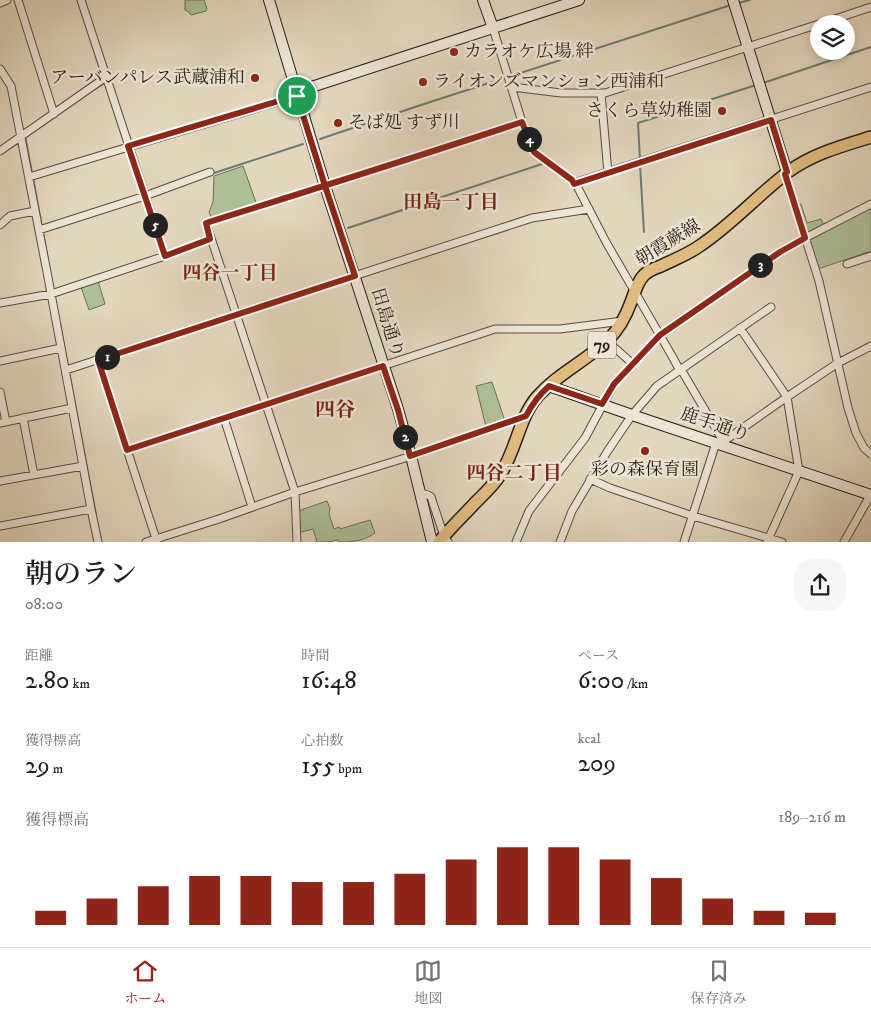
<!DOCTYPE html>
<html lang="ja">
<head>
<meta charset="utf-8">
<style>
  :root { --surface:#fff; --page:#f6f6f6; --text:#202124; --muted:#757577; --line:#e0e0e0; --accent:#8f2418 }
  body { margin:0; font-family:"IM FELL DW Pica","Noto Serif JP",serif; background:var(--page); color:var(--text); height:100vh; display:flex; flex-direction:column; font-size:19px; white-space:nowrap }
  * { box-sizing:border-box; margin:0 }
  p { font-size:16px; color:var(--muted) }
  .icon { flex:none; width:28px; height:28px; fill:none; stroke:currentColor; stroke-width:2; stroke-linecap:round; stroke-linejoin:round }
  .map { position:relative; height:542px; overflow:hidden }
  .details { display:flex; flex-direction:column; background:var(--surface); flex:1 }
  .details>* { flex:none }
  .buttons { position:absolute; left:810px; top:15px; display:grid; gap:10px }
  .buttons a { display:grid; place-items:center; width:45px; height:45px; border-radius:50%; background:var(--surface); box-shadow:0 2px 8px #0003; font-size:25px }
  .pin { position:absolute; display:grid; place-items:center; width:42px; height:42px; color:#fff; margin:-21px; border:2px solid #fff; border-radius:50%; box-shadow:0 1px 5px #0007 }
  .km { position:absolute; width:25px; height:25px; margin:-12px; border-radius:50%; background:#222; color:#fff; font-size:14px; line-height:25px; text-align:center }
  .round { display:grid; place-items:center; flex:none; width:52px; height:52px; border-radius:20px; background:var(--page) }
  .head { display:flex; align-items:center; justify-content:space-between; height:85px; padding:0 25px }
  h1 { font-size:28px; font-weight:600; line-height:38px }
  .stats { display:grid; grid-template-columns:repeat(3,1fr); gap:8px; height:85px; padding:5px 25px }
  .stats div { display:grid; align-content:center }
  .stats b { font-size:25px; font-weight:600 }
  .stats small { font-size:14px; font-weight:400 }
  .stats p { font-size:14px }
  .chart { height:140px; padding:10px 25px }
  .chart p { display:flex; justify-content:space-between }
  .chart svg { width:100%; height:90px; margin-top:5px; stroke:var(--accent); stroke-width:6 }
  .menu { display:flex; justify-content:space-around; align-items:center; height:70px; border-top:1px solid var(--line); background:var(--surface); font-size:14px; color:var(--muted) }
  .menu a { display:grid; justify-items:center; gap:2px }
  .menu .selected { color:var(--accent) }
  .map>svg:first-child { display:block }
  .green { fill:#adbf96; stroke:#6a6f56 }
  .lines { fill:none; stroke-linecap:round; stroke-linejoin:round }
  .stream { stroke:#697b72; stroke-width:2 }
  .street-casing { stroke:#564d40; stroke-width:9 }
  .secondary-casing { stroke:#281f16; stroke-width:12 }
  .primary-casing { stroke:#281f16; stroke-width:14 }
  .street { stroke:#ece4d4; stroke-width:7 }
  .secondary { stroke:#ece4d4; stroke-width:10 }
  .primary { stroke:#e1bb7e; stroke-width:11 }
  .route-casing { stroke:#fff; stroke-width:10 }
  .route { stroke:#8f2418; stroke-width:6 }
  .poi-dot { fill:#8f2418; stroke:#ece4d4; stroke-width:2 }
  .labels { text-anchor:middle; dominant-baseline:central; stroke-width:5; stroke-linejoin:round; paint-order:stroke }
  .shield { fill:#ece4d4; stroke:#635a4f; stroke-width:1 }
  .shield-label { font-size:16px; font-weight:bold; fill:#281f16 }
  .poi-label { font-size:18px; fill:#281f16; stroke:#ece4d4; text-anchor:start }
  .street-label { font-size:18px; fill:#281f16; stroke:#ece4d4 }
  .neighbourhood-label { font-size:19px; font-weight:bold; fill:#7a1f14; stroke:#ece4d4 }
  .quarter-label { font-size:20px; font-weight:bold; fill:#7a1f14; stroke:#ece4d4 }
</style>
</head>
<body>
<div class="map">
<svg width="871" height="542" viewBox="0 0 871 542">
  <rect width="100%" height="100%" fill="#e2d6bd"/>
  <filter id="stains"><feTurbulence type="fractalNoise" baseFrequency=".004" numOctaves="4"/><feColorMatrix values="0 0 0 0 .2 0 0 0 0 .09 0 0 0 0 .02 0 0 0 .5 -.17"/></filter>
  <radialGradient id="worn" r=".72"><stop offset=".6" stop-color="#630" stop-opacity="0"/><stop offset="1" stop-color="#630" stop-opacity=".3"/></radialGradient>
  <path class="green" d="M185 0H204L207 9 206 11 191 15 189 12 185 10Z
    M243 166 257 205 212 220 209 212 213 202 214 176Z
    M801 204 807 223 821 219 824 226 806 235 797 205Z
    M871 206V251L818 269 807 238Z
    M98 281 105 304 89 310 81 287Z
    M492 382 505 421 486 427 476 386Z
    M327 501 330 508 329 514 334 529 339 527 340 529 370 520 375 533C364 541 352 542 339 542L338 540 329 542H317L313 529 298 533V511Z"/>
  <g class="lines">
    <path class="stream" d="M738 3 750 0
      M763 83 871 47
      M95 89 106 82
      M25 136 32 173
      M320 139 421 105 731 5
      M640 160 638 123 756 85
      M640 165 644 232
      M214 173 303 144
      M33 178 42 227
      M348 228 545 163
      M43 232 49 267
      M60 323 68 368
      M69 372 96 515"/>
    <defs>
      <path id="street" d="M18 0 54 114
        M81 0 165 256
        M0 3 7 0
        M820 24 871 7
        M0 69 11 86 47 272 91 509 98 542
        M512 87 561 93H605L819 24
        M601 93 608 173
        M522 122 534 152 572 180 578 188 606 242 672 356 679 369 682 371 723 441
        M0 151 106 77
        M785 174 819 281 848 408 856 433 864 448 871 454
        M29 177 291 98 296 92
        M574 183 871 87
        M0 225 10 216 35 211
        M39 230 145 196 210 172
        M847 264 871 256
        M0 303 51 294 165 256 210 239
        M740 328 787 397 799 471 767 542
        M607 341 633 364
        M98 360 157 542
        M0 361 61 348
        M66 370 532 218 589 209
        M0 392 6 422
        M23 418 34 475
        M224 418 252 507
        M0 423 72 408
        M720 444 787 397 838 363 871 346
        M127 450 495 329H560L623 321
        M590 479 610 488 693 516 782 542
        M0 481 83 466
        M420 493 428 495 431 497 444 536 448 542
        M0 526 91 509
        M146 542 219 519 295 492 405 458 525 416
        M297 542 295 492 206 223 359 175 522 122 493 28
        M516 542 529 511 585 438 614 384 660 335 780 252 805 238 871 204
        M560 542 572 511 607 452 632 415 657 386 771 307
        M684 542 716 443
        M844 542 871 494"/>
      <path id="secondary" d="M269 0 325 186 398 409 411 456 432 542
        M483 0 493 28
        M733 0 787 172
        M296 92 579 0
        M549 386 632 415 871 495"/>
      <path id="primary" d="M439 542C450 528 463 516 475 503 484 494 493 486 500 475 516 451 519 418 537 397 557 374 586 361 608 340 619 329 626 316 631 302 635 292 637 282 644 275 649 270 655 268 661 266 675 259 689 254 701 245 732 224 758 195 788 172 812 154 842 146 871 137"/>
    </defs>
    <use href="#street" class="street-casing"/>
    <use href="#secondary" class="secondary-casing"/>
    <use href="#primary" class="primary-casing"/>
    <use href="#street" class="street"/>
    <use href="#secondary" class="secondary"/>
    <use href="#primary" class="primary"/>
  </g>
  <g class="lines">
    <defs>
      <path id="route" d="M297 96 325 186 355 276 98 360 127 450 383 366 398 410 410 456 526 416C532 404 539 395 549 386L602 404 614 384 660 335 780 252 805 238 785 174 787 172 771 120 574 184 572 180 534 152 522 122C417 157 311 190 206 223L210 239 165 256 128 146 292 97 296 92 297 96"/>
    </defs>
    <use href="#route" class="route-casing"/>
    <use href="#route" class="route"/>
  </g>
  <g class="poi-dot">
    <circle cx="454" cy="52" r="5"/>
    <circle cx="255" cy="78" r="5"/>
    <circle cx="423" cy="82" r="5"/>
    <circle cx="722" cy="111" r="5"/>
    <circle cx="338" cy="123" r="5"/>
    <circle cx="645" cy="451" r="5"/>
  </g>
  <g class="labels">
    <rect class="shield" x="588" y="331.5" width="28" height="27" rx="4"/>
    <g class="shield-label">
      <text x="602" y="345">79</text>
    </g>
    <g class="poi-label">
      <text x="464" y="52">カラオケ広場 絆</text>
      <text x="245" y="78" text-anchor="end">アーバンパレス武蔵浦和</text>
      <text x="433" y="82">ライオンズマンション西浦和</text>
      <text x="712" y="111" text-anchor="end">さくら草幼稚園</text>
      <text x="348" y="123">そば処 すず川</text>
      <text x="645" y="470" text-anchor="middle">彩の森保育園</text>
    </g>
    <g class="street-label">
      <text transform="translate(668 243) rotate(-31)">朝霞蕨線</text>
      <text transform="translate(387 323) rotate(73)">田島通り</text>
      <text transform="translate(715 425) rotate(19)">鹿手通り</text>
    </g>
    <g class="neighbourhood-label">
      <text x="451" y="202">田島一丁目</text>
      <text x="230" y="273">四谷一丁目</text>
      <text x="514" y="473">四谷二丁目</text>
    </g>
    <g class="quarter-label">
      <text x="335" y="410">四谷</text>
    </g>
  </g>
  <rect width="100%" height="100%" filter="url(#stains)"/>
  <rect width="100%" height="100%" fill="url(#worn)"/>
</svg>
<div class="buttons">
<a><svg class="icon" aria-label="layers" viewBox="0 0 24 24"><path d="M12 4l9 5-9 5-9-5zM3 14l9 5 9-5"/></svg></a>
</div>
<div class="pin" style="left:297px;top:96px;background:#1e9e55"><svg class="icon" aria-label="arrive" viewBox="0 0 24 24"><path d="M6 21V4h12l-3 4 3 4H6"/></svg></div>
<b class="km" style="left:107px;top:357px">1</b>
<b class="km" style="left:405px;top:437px">2</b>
<b class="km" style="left:760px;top:265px">3</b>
<b class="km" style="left:529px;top:139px">4</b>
<b class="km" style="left:155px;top:225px">5</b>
</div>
<section class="details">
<div class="head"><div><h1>朝のラン</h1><p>08:00</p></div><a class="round"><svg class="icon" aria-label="share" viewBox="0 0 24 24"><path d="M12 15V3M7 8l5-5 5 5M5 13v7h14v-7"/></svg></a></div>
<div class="stats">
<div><p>距離</p><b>2.80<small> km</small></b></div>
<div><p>時間</p><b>16:48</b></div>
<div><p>ペース</p><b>6:00<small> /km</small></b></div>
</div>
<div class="stats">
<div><p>獲得標高</p><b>29<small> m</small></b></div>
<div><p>心拍数</p><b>155<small> bpm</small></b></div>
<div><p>kcal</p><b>209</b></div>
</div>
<div class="chart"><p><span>獲得標高</span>189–216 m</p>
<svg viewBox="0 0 160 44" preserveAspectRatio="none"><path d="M5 44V37M15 44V31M25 44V25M35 44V20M45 44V20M55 44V23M65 44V23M75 44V19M85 44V12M95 44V6M105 44V6M115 44V12M125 44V21M135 44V31M145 44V37M155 44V38"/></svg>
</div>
</section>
<nav class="menu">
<a class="selected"><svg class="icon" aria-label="home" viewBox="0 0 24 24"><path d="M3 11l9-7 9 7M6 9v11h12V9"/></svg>ホーム</a>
<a><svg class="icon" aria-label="map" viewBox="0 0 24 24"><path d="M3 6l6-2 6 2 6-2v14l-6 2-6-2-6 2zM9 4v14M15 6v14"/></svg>地図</a>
<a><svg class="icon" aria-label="saved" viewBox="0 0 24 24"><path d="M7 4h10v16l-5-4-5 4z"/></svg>保存済み</a>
</nav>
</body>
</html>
